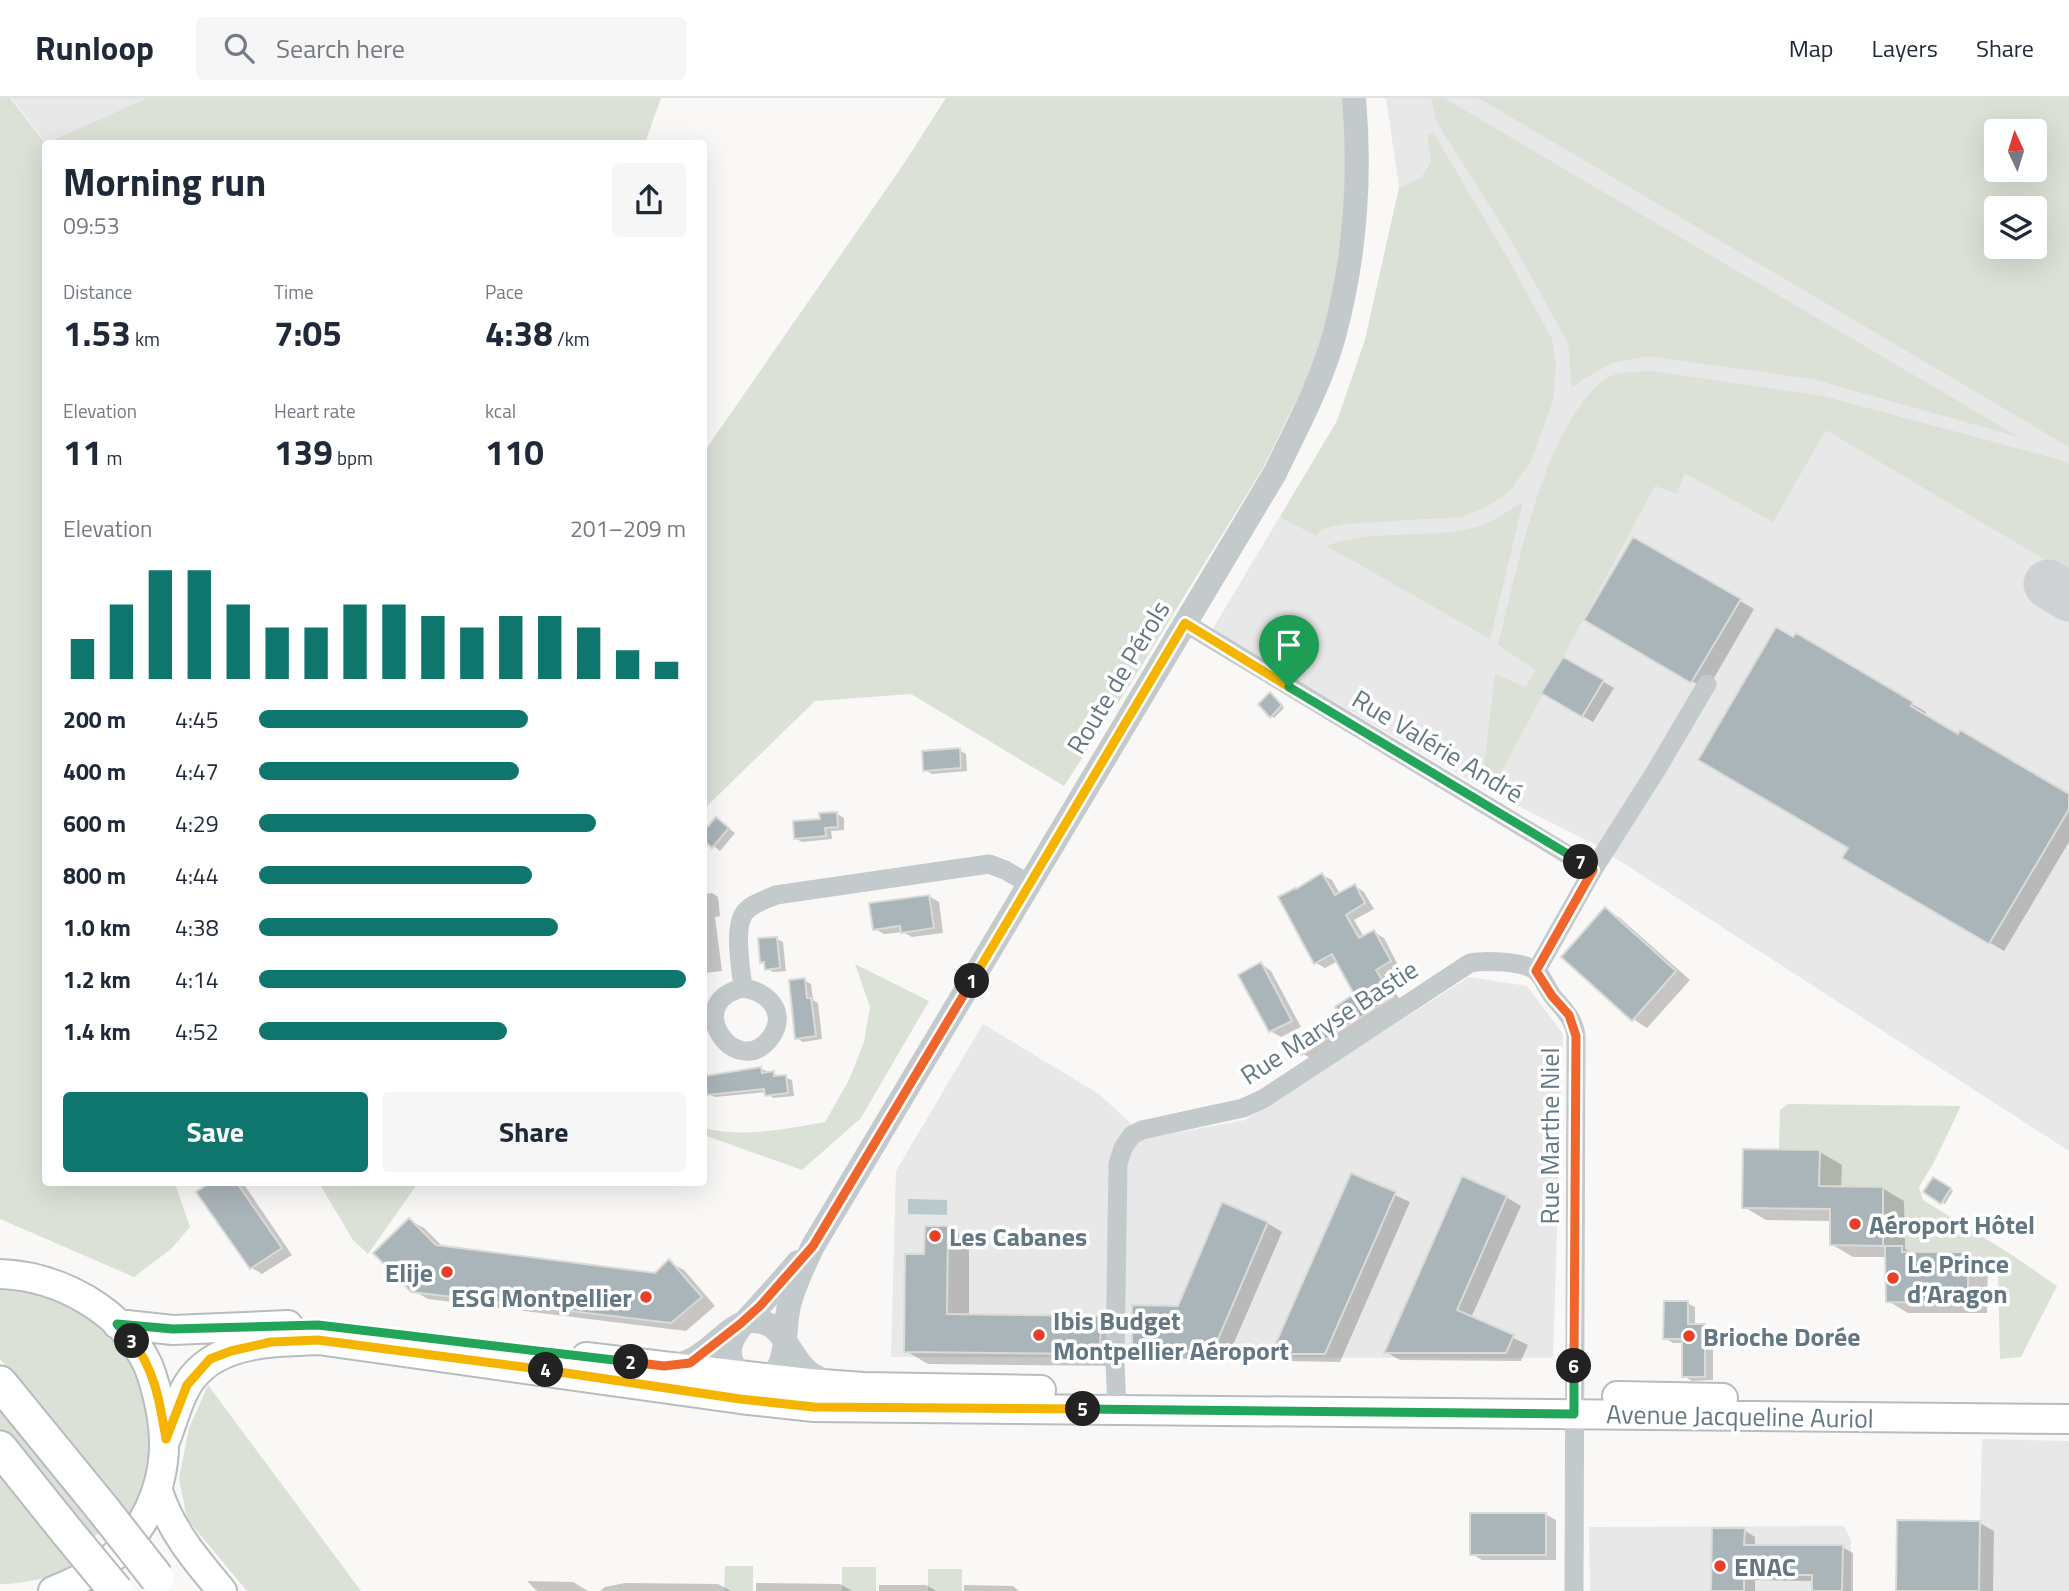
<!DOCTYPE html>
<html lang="en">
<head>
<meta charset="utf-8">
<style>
  :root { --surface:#fff; --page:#f6f6f7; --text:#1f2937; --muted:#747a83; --line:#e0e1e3; --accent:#0f766e }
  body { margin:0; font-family:"Titillium Web",sans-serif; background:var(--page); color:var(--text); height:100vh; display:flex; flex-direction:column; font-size:26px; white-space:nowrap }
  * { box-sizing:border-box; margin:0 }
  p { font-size:23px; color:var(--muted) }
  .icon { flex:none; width:38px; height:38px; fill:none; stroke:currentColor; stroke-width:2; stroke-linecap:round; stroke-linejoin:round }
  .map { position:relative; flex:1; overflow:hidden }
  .drawer { position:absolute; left:42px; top:42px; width:665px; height:1046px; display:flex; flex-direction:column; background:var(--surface); border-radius:7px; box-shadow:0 7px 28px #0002 }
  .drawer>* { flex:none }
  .needle { width:46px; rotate:356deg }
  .fabs { position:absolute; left:1984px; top:21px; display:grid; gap:14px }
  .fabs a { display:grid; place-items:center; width:63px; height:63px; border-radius:7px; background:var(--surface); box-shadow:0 7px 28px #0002; font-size:35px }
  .pin { position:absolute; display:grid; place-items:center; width:60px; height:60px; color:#fff; margin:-72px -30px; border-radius:50% 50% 50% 0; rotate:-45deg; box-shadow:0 0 7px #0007 }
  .pin .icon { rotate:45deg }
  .km { position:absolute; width:35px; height:35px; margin:-18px; border-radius:50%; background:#222; color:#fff; font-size:19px; line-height:35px; text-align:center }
  .round { display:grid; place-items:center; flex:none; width:74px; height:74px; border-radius:7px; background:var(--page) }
  .headline { display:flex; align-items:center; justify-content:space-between; height:119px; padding:0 21px }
  h1 { font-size:38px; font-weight:700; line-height:52px }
  .figures { display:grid; grid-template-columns:repeat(3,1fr); gap:10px; height:119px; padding:7px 21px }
  .figures div { display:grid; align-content:center }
  .figures b { font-size:35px; font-weight:700 }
  .figures small { font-size:19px; font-weight:400 }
  .figures p { font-size:19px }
  .chart { height:196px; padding:14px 21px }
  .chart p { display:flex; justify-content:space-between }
  .chart svg { width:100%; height:126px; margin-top:7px; stroke:var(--accent); stroke-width:6 }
  .action { display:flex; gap:14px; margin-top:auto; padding:14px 21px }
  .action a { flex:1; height:80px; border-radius:7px; background:var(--accent); color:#fff; font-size:28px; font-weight:700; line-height:80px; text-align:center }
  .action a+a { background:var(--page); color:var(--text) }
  ul { padding:0 21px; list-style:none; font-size:23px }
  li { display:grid; grid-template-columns:112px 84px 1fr; align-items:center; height:52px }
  li i { height:18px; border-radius:9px; background:var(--accent) }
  header { display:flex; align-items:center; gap:42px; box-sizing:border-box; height:98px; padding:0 35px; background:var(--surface); border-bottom:2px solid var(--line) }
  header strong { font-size:33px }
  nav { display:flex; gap:38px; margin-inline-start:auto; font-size:24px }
  .search { width:490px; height:63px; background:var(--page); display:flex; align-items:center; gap:18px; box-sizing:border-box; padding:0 24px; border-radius:7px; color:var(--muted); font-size:26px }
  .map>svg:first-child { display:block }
  .built { fill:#e7e8e7; fill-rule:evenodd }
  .green { fill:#dbe1d7; fill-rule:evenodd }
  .water { fill:#bac9cb }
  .shadow { fill:#0003 }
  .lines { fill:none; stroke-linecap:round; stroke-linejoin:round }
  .taxiway { stroke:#ced2d4; stroke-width:49 }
  .building { fill:#aab5b9; stroke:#dadad8; stroke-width:2 }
  .secondary-casing { stroke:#b6bdc0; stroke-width:32 }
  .trunk-casing { stroke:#b7bbbe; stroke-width:37 }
  .minor { stroke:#c4c9cc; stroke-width:19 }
  .tertiary { stroke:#c4c9cc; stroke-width:24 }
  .secondary { stroke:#fff; stroke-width:28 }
  .trunk { stroke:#fff; stroke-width:33 }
  .trunk-bridge-casing { stroke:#b7bbbe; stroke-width:37; stroke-linecap:butt }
  .trunk-bridge { stroke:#fff; stroke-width:33 }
  .split-1-casing { stroke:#fff; stroke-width:14 }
  .split-2-casing { stroke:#fff; stroke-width:14 }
  .split-3-casing { stroke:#fff; stroke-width:14 }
  .split-4-casing { stroke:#fff; stroke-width:14 }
  .split-5-casing { stroke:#fff; stroke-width:14 }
  .split-6-casing { stroke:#fff; stroke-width:14 }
  .split-7-casing { stroke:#fff; stroke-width:14 }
  .split-8-casing { stroke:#fff; stroke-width:14 }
  .split-1 { stroke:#f5b400; stroke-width:9 }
  .split-2 { stroke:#f0652b; stroke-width:9 }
  .split-3 { stroke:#22a559; stroke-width:9 }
  .split-4 { stroke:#f5b400; stroke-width:9 }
  .split-5 { stroke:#f5b400; stroke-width:9 }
  .split-6 { stroke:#22a559; stroke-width:9 }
  .split-7 { stroke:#f0652b; stroke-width:9 }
  .split-8 { stroke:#22a559; stroke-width:9 }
  .poi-dot { fill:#e73f28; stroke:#fff; stroke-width:2.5 }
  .labels { text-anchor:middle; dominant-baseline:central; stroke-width:7; stroke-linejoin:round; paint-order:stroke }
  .street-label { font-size:26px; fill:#637882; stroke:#fff }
  .poi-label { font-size:26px; font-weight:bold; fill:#637882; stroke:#fff; text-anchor:start }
</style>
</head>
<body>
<header>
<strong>Runloop</strong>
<div class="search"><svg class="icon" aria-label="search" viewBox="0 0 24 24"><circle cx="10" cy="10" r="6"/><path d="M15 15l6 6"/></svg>Search here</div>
<nav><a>Map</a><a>Layers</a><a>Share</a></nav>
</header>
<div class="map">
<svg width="2069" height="1493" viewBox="0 0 2069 1493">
  <rect width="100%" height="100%" fill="#f9f8f6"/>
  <path class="built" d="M11 0H147L47 46Z
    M1386 0H2069V1053L1592 745 1484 691 1212 532 1337 323 1365 242 1399 90ZM1997 33H2035V72H1997ZM1997 110H2035V149H1997Z
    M1469 879 1527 888 1563 936 1553 1260 891 1259 896 1073 983 926 1099 996 1147 1040 1245 1022Z
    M1982 1341 2069 1343V1493H1896L1897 1422 1980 1423Z
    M1844 1428 1851 1442V1493H1590L1589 1429Z"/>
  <path class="green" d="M0 0H10L46 46V1085H175L190 1129 171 1151 134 1179 0 1121Z
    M147 0H661L645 45H47Z
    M946 0H1345L1349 82 1332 201 1316 262 1263 370 1131 585 1064 688 911 596 815 603 704 711V354L903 67Z
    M1431 0H1444L2019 339 1812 281 1647 258 1612 265 1582 282 1572 290 1568 245 1508 137 1436 23Z
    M1478 0H2069V349L1482 2ZM1997 33H2035V72H1997ZM1997 110H2035V149H1997Z
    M1433 34 1507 159 1552 241 1556 268 1553 303 1531 363 1510 393 1485 410 1460 419 1343 426 1323 431 1316 438 1280 419 1337 323 1365 242 1399 90 1421 80 1431 64 1427 37Z
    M1651 273 1823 298 2065 363 2069 366V476L1826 332 1773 424 1685 375 1677 396 1655 388 1492 691 1482 686 1495 576 1525 589 1536 572 1498 547C1517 473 1542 336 1600 285 1613 273 1634 274 1651 273Z
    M1523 404 1490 541 1327 448C1371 429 1441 444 1485 426 1498 421 1510 411 1523 404Z
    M855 866 929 903 861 1020 802 1072 704 1037V1030C743 1040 786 1031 825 1024L849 982 864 944 870 909Z
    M1788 1006 1961 1008 1933 1066 1919 1089 1923 1102 2012 1157 2057 1188 2021 1259 2000 1261 1998 1171 1946 1172V1154H1902V1148H1883V1089L1831 1088 1819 1100 1820 1053 1779 1052 1780 1012Z
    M319 1085H418L368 1156 353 1142Z
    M0 1186 25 1187 93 1214 142 1276 153 1357 137 1407 129 1420 0 1261Z
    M208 1287 361 1493H247L187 1421 179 1381 189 1330Z
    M0 1304 102 1432 88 1444 0 1336Z
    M0 1376 74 1471C49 1479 27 1486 0 1486Z
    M725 1468H753V1493H724Z
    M842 1469H876V1493H842Z
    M928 1471H962V1493H928Z"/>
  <path class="water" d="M908 1101 947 1102V1117L908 1116Z"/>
  <path class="shadow" d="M1634 441 1754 511 1707 592 1587 521Z
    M1796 538 1926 614 1924 618 2069 698V744L2004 853 1845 760 1850 750 1794 542Z
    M1567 563 1614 590 1593 624 1543 595Z
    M1273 598 1284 610 1274 620 1271 618Z
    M959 652 966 656 967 673 932 676 925 672Z
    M837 716 844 720V732L831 733 832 741 802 744 795 740Z
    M716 721 735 735 720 753 704 740V736Z
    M1322 777 1332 782 1340 796 1355 788 1364 794 1374 811 1354 822 1364 839 1374 834 1384 840 1399 869 1384 877 1402 905 1312 961 1303 956 1343 915 1356 897 1338 863 1325 870 1316 865Z
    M712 795 718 799 720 818 715 819 722 873 704 875V796Z
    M929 798 939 804 943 835 912 839 903 834 884 836 875 831Z
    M1605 811 1620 820 1690 882 1647 930 1633 921Z
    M777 841 783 844 786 873 773 874 767 870 766 866 762 864Z
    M1261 866 1271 873 1301 929 1281 939 1270 933Z
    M804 882 811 886 813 902 818 905 822 941 803 944 797 940Z
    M704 953 706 954 707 966 704 967Z
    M761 971 792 982 794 998 773 1000 766 994 715 999 709 996Z
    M1820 1054 1842 1067 1841 1090H1882L1904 1103 1905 1151 1912 1155 1968 1156 1988 1167 1987 1215H1908L1888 1203 1887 1159H1853L1831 1146 1832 1123 1766 1122 1744 1109Z
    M1352 1077 1410 1104 1340 1264 1288 1263 1274 1255Z
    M1934 1081 1953 1093 1945 1106 1926 1093Z
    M212 1085H243L292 1157 262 1176 252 1170 199 1094Z
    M1506 1099 1521 1108 1471 1220 1528 1247 1521 1263 1400 1262 1386 1254Z
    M409 1122 424 1130 443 1149 655 1177 669 1164 684 1172 715 1208 686 1233 428 1201 412 1192Z
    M1267 1125 1282 1134 1227 1261H1148L1134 1252Z
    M947 1130 969 1142V1218L1100 1220 1122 1232V1268L928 1266 906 1253 926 1158Z
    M1687 1205 1695 1209V1228H1705L1713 1232V1282L1692 1283 1684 1278V1245H1673L1665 1240Z
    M1545 1416 1556 1422V1462H1482L1472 1456Z
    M1980 1425 1994 1433 1993 1493H1898Z
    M1744 1432 1755 1439V1448L1842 1449 1853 1455V1493H1814V1483L1755 1482V1493H1713Z
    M527 1483 573 1484 588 1493H537Z
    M625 1485 718 1486 731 1493H600L605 1489Z
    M756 1485 840 1486 852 1493H756Z
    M879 1487H926L936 1493H879Z
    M964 1487 1013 1488 1019 1493H964Z"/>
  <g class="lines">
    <path class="taxiway" d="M2048 486 2069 499"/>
  </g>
  <path class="building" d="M1633 439 1741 501 1691 585 1584 522Z
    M1776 529 1793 539 1796 535 1913 604 1911 608 1958 636 1960 632 2069 696V711L1989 846 1842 760 1848 750 1698 662Z
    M1563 559 1604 582 1582 619 1541 595Z
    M1270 594 1282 607 1270 620 1258 606Z
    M960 650 961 670 923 673 922 653Z
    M837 714 838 729 825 730 826 738 794 741 793 723 820 721 819 715Z
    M716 719 729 730 712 750 704 743V733Z
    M1322 775 1335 797 1355 786 1365 805 1346 817 1359 840 1374 832 1391 863 1376 872 1393 899 1301 957 1295 947 1340 915 1335 909 1354 896 1332 856 1314 866 1278 799 1295 790 1296 791Z
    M929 797 934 830 901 835 900 828 873 832 869 805Z
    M1605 809 1676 873 1632 923 1561 859Z
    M777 839 780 870 765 872 764 864 760 865 758 840Z
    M1261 864 1292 923 1269 934 1238 877Z
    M805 880 807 900H811L816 938 795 941 789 882Z
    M761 969 762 975 774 973V978L786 977 788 995 765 998 764 991 707 997 705 978Z
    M1743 1051 1820 1052 1819 1088 1883 1089V1148L1830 1147V1111L1742 1110Z
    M1351 1075 1396 1094 1325 1256H1271Z
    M1462 1078 1507 1098 1457 1212 1514 1237 1506 1255H1384Z
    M1933 1079 1951 1090 1941 1106 1923 1094Z
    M209 1085H237L282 1150 250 1171 196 1094Z
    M1222 1104 1268 1124 1213 1253H1132V1207L1178 1208Z
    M409 1120 436 1147 655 1175 669 1161 702 1199 671 1225 411 1194 373 1155Z
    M925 1128H948L947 1216 1101 1218 1100 1256 904 1254 905 1156H924Z
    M1885 1148H1902V1154H1968V1205L1886 1204Z
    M1664 1203H1688V1226H1705V1279H1682V1241H1663Z
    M1470 1415H1546V1457H1470Z
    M1897 1422 1980 1423 1979 1493H1896Z
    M1712 1430H1745L1744 1447H1843L1842 1493H1812V1477H1744V1493H1711Z"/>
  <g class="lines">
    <defs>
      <path id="secondary" d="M0 1176C59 1178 122 1212 148 1267 154 1282 158 1298 161 1314 170 1360 159 1407 128 1444 109 1467 81 1482 53 1493
        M117 1226 173 1232 288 1227
        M586 1259 809 1285 863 1289 1041 1292
        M1617 1298 1723 1300
        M166 1341C173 1323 178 1302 188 1286 215 1243 273 1244 318 1242L740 1301 814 1309 2069 1321
        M158 1393C171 1433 196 1462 222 1493"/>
      <path id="trunk" d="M0 1285 102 1410
        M0 1350 68 1435"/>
    </defs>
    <use href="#secondary" class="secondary-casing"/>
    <use href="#trunk" class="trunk-casing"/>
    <path class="minor" d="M1185 525 1593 772
      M1536 873 1593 772 1657 671 1707 586
      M743 890C679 905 738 985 771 939 788 915 768 893 743 890 741 871 734 833 743 817 749 806 765 802 776 797L989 766 1005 772 1029 786
      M1117 1311 1115 1265 1118 1066 1123 1050 1132 1037 1142 1032 1243 1010 1263 1001 1470 865C1484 862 1524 863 1536 873 1544 880 1547 892 1554 900 1565 913 1574 921 1576 938L1574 1493"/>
    <path class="tertiary" d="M670 1268C708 1265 726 1224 753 1223 782 1222 788 1255 805 1271 813 1279 824 1283 834 1286
      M753 1287C796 1274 780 1236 790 1204 795 1185 804 1167 813 1148L1275 375C1296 331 1321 285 1334 238 1355 160 1361 80 1354 0
      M751 1288C711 1254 735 1235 761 1206 774 1192 786 1178 798 1164"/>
    <use href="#secondary" class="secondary"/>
    <use href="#trunk" class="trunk"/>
    <defs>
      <path id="trunk-bridge" d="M102 1410 157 1480
        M68 1435 116 1493"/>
    </defs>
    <use href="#trunk-bridge" class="trunk-bridge-casing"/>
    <use href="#trunk-bridge" class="trunk-bridge"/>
  </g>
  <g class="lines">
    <defs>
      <path id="split-1" d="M972 883 1185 525 1289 589"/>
      <path id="split-2" d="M631 1264 664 1268 690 1265 740 1226 760 1208 813 1148 972 883"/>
      <path id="split-3" d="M132 1243 117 1226 173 1231 318 1227 631 1264"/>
      <path id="split-4" d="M132 1243C155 1271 160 1306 166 1341L187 1287 210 1261 231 1253 271 1244 318 1242 546 1272"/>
      <path id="split-5" d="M546 1272 740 1301 814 1309 1083 1311"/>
      <path id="split-6" d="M1083 1311 1574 1316V1268"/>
      <path id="split-7" d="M1574 1268 1576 938 1569 917 1552 898 1536 873 1593 772 1581 764"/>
      <path id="split-8" d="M1289 589 1581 764"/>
    </defs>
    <use href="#split-1" class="split-1-casing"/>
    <use href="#split-2" class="split-2-casing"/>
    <use href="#split-3" class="split-3-casing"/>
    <use href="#split-4" class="split-4-casing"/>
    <use href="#split-5" class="split-5-casing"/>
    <use href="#split-6" class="split-6-casing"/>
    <use href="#split-7" class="split-7-casing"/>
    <use href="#split-8" class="split-8-casing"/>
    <use href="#split-1" class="split-1"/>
    <use href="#split-2" class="split-2"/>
    <use href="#split-3" class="split-3"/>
    <use href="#split-4" class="split-4"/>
    <use href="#split-5" class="split-5"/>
    <use href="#split-6" class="split-6"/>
    <use href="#split-7" class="split-7"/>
    <use href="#split-8" class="split-8"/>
  </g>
  <g class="poi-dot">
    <circle cx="1855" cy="1126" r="7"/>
    <circle cx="935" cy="1138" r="7"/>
    <circle cx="447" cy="1174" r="7"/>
    <circle cx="1893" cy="1180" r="7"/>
    <circle cx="646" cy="1199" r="7"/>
    <circle cx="1039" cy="1237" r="7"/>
    <circle cx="1689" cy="1238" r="7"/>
    <circle cx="1720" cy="1468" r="7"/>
  </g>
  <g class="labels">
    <g class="street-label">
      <text transform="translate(1118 579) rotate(-59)">Route de Pérols</text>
      <text transform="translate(1438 648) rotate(31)">Rue Valérie André</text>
      <text transform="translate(1329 924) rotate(-33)">Rue Maryse Bastie</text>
      <text transform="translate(1549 1038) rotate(-90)">Rue Marthe Niel</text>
      <text transform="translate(1740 1318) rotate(1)">Avenue Jacqueline Auriol</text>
    </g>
    <g class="poi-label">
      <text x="1869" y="1126">Aéroport Hôtel</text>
      <text x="949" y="1138">Les Cabanes</text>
      <text x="1907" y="1165">Le Prince<tspan x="1907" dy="30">d’Aragon</tspan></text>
      <text x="433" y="1174" text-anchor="end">Elije</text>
      <text x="632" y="1199" text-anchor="end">ESG Montpellier</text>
      <text x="1053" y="1222">Ibis Budget<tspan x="1053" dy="30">Montpellier Aéroport</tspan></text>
      <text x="1703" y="1238">Brioche Dorée</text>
      <text x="1734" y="1468">ENAC</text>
    </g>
  </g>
</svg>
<div class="fabs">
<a><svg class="needle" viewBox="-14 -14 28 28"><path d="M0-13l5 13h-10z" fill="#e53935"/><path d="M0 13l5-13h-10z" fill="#747a83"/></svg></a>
<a><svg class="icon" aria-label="layers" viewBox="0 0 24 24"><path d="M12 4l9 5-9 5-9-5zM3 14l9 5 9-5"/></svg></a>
</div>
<div class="pin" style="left:1289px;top:589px;background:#1e9e55"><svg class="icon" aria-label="arrive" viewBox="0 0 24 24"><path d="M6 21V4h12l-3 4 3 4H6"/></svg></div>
<b class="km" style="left:972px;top:883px">1</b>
<b class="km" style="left:631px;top:1264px">2</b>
<b class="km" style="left:132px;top:1243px">3</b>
<b class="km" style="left:546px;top:1272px">4</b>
<b class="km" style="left:1083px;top:1311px">5</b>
<b class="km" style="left:1574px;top:1268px">6</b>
<b class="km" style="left:1581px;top:764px">7</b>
<section class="drawer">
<div class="headline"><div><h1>Morning run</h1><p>09:53</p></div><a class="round"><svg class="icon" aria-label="share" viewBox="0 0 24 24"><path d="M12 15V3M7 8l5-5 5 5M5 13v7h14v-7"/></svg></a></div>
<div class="figures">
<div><p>Distance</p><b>1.53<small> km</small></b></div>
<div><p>Time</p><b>7:05</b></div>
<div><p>Pace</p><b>4:38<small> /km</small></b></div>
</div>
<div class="figures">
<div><p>Elevation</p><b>11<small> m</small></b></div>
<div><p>Heart rate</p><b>139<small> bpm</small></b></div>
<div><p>kcal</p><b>110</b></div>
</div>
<div class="chart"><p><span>Elevation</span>201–209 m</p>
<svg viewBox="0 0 160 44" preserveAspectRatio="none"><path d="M5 44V30M15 44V18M25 44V6M35 44V6M45 44V18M55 44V26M65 44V26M75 44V18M85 44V18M95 44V22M105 44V26M115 44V22M125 44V22M135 44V26M145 44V34M155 44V38"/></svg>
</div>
<ul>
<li><b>200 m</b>4:45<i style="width:63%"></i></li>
<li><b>400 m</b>4:47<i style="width:61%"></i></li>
<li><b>600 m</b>4:29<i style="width:79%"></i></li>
<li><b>800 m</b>4:44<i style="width:64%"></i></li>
<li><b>1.0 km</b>4:38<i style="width:70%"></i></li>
<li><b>1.2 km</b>4:14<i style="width:100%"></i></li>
<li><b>1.4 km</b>4:52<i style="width:58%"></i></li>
</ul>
<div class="action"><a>Save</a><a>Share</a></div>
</section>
</div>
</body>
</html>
